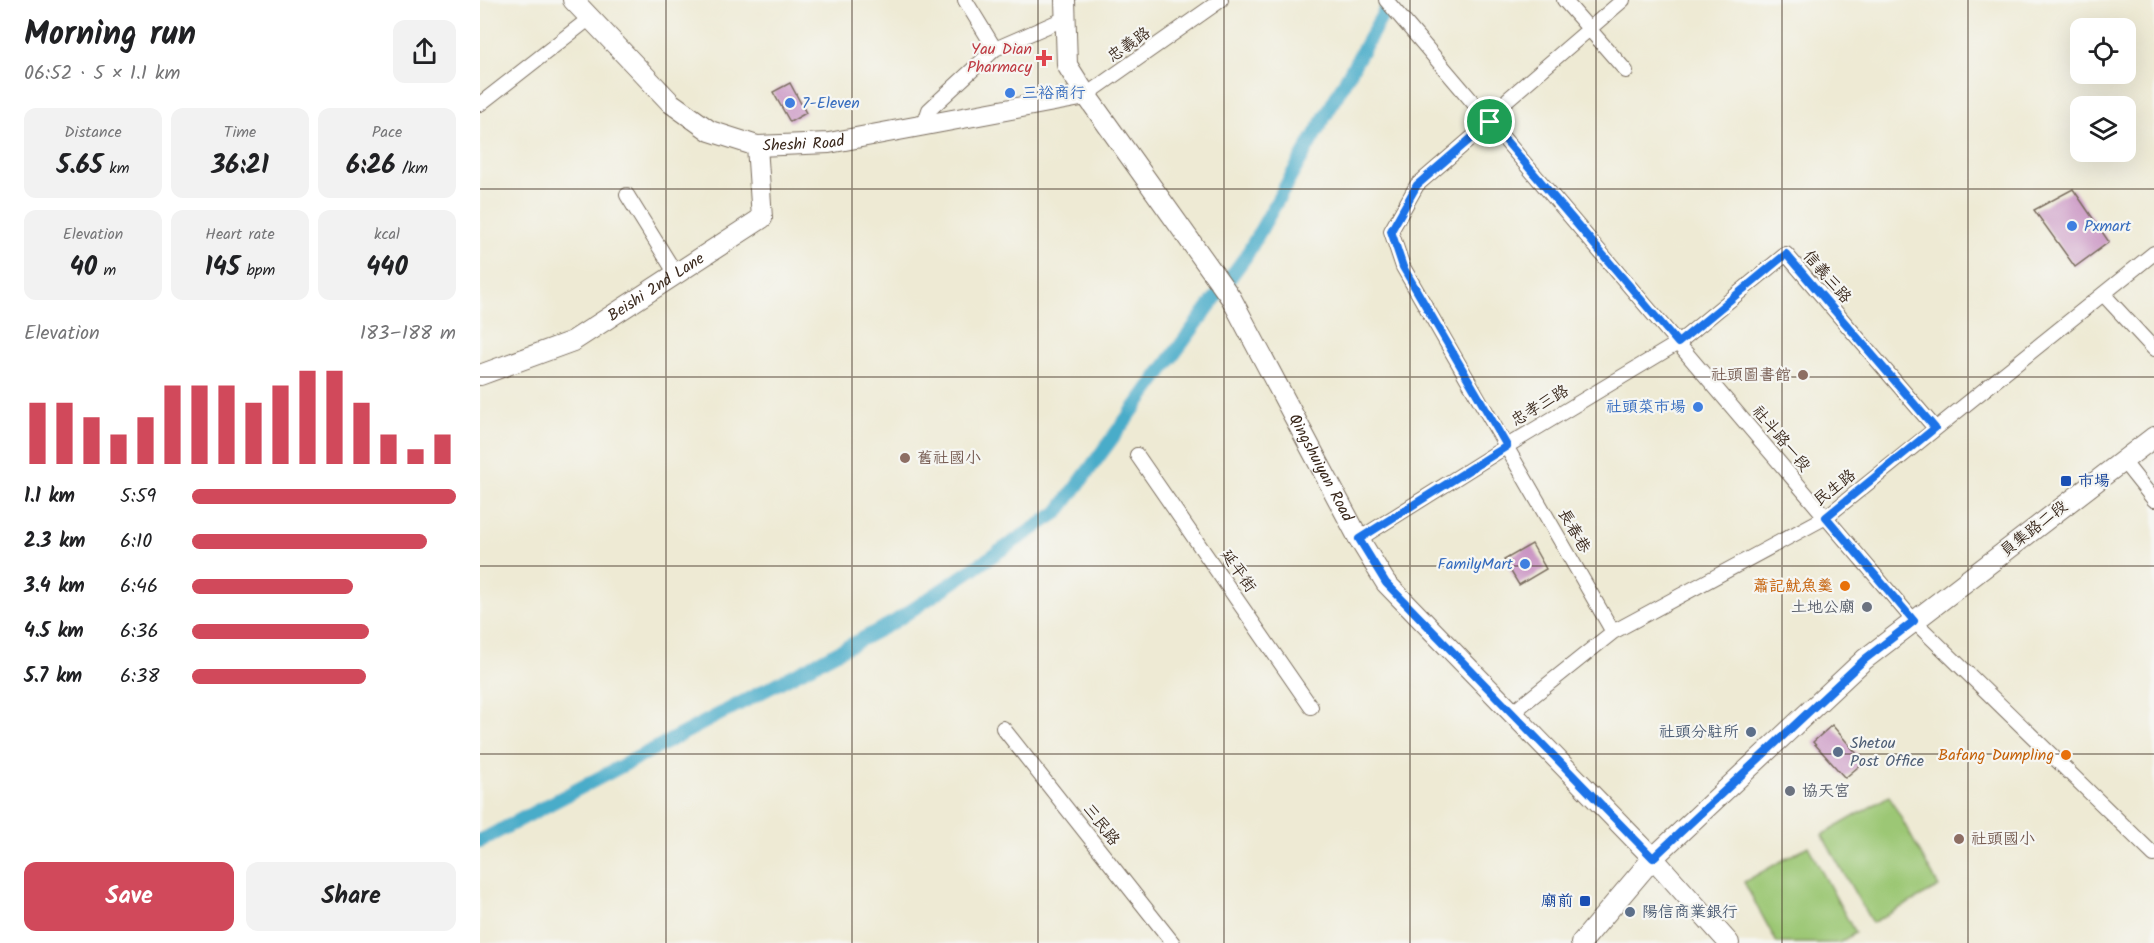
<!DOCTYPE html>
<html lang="en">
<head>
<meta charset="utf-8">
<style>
  :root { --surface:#fff; --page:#f2f2f2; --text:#202124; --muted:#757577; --accent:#d1495b }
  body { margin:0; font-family:Kalam,"LXGW WenKai TC",sans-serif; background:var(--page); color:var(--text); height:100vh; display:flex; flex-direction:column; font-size:22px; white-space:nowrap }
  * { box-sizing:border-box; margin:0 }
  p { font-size:20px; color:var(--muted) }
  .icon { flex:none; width:33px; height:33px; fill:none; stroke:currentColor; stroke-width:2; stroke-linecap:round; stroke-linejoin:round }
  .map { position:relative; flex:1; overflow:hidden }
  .drawer { display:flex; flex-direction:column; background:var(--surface); width:480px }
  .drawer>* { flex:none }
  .tools { position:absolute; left:1590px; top:18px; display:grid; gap:12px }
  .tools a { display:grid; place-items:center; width:66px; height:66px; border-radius:12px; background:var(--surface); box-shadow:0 6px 24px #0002; font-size:30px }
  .pin { position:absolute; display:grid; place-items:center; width:51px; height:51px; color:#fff; margin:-26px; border:3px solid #fff; border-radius:50%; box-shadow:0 2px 6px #0007 }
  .round { display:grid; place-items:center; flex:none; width:63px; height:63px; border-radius:12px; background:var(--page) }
  .head { display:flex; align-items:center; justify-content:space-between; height:102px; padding:0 24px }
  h1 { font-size:33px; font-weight:700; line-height:45px }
  .metrics { display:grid; grid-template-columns:repeat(3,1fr); gap:9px; height:102px; padding:6px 24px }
  .metrics div { display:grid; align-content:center; border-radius:12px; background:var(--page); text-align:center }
  .metrics b { font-size:26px; font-weight:700 }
  .metrics small { font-size:16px; font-weight:400 }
  .metrics p { font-size:16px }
  .chart { height:168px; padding:12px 24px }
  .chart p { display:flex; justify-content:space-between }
  .chart svg { width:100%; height:108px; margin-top:6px; stroke:var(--accent); stroke-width:6 }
  .cta { display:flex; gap:12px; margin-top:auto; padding:12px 24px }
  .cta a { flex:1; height:69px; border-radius:12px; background:var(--accent); color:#fff; font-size:24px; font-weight:700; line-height:69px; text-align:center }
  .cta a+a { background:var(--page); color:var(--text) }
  ul { padding:0 24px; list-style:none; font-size:20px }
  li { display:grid; grid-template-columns:96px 72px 1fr; align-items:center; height:45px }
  li i { height:15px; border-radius:8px; background:var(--accent) }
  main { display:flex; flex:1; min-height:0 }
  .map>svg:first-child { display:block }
  .green { fill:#9cc774; stroke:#6c7849; stroke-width:1.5 }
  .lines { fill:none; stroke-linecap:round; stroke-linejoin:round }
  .canal { stroke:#4aacc9; stroke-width:14 }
  .building { fill:#c890c1 }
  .street-casing { stroke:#7a6d5e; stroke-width:16 }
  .secondary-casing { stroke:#7a6d5e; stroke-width:22 }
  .street { stroke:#fff; stroke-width:14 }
  .secondary { stroke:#fff; stroke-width:20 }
  .route-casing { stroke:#fff; stroke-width:12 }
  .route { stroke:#1a73e8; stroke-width:8 }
  .grid { fill:none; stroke:#3b2a1e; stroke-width:1.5; stroke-opacity:0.55 }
  .health-dot { fill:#e0444e; stroke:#f6f6f2; stroke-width:2 }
  .shop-dot { fill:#3f7fe0; stroke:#f6f6f2; stroke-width:2 }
  .education-dot { fill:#8d6e63; stroke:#f6f6f2; stroke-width:2 }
  .transit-dot { fill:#1a4fb4; stroke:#f6f6f2; stroke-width:2 }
  .food-dot { fill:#e8710a; stroke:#f6f6f2; stroke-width:2 }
  .worship-dot { fill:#6b7280; stroke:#f6f6f2; stroke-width:2 }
  .service-dot { fill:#5c6f8a; stroke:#f6f6f2; stroke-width:2 }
  .labels { text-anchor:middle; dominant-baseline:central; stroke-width:4.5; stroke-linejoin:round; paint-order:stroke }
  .street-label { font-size:16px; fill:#3b2a1e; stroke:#f6f6f2 }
  .health-label { font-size:16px; fill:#be3a42; stroke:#f6f6f2; text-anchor:end }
  .shop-label { font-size:16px; fill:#366cbe; stroke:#f6f6f2; text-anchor:start }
  .education-label { font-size:16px; fill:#785e54; stroke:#f6f6f2; text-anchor:start }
  .transit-label { font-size:16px; fill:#164399; stroke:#f6f6f2; text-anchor:start }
  .food-label { font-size:16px; fill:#c56008; stroke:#f6f6f2; text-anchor:end }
  .worship-label { font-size:16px; fill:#5b616d; stroke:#f6f6f2; text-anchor:end }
  .service-label { font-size:16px; fill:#4e5e75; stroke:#f6f6f2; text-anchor:start }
</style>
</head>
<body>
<main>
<section class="drawer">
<div class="head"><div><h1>Morning run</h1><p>06:52 · 5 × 1.1 km</p></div><a class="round"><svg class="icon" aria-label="share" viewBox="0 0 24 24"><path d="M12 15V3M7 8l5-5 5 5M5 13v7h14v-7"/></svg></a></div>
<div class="metrics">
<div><p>Distance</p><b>5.65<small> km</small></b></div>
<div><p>Time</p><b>36:21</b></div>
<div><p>Pace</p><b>6:26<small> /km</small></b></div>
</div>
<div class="metrics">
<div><p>Elevation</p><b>40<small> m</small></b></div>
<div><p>Heart rate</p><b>145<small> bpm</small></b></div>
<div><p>kcal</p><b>440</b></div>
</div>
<div class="chart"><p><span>Elevation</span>183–188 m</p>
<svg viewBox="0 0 160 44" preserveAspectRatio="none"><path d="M5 44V19M15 44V19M25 44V25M35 44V32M45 44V25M55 44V12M65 44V12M75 44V12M85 44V19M95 44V12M105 44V6M115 44V6M125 44V19M135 44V32M145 44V38M155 44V32"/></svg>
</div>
<ul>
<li><b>1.1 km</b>5:59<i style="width:100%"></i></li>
<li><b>2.3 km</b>6:10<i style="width:89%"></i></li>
<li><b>3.4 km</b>6:46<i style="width:61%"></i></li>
<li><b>4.5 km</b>6:36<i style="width:67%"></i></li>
<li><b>5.7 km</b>6:38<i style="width:66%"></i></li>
</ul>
<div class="cta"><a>Save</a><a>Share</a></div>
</section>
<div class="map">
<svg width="1674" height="943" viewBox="0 0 1674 943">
  <rect width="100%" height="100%" fill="#f6f6f2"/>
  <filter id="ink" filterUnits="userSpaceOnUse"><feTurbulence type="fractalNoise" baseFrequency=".0167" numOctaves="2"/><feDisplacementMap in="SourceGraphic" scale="12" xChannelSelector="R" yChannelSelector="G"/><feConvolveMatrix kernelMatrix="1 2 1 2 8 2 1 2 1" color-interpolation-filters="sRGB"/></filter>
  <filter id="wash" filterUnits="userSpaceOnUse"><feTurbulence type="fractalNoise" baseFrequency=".008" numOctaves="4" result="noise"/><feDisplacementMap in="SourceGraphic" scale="24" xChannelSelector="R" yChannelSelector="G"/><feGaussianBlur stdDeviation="1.35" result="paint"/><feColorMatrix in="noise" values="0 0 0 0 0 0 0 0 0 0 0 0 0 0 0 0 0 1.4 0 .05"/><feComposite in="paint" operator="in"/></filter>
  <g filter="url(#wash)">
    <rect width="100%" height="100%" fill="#eeead4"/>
    <path class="green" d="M1409 796 1459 887 1392 923 1342 835Z
      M1328 846 1375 933 1359 943H1297L1264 882Z"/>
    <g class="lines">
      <path class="canal" d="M0 841 414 622 578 512 766 256 911 0"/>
    </g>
    <g id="blocks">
      <path class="building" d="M310 83 326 113 310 122 293 92Z
        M1593 189 1629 242 1595 267 1554 210Z
        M1052 544 1066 569 1039 585 1024 560Z
        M1352 725 1384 762 1365 778 1333 742Z"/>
    </g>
  </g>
  <g filter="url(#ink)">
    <use href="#blocks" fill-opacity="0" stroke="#7a6d5e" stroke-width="1.5"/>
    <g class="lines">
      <defs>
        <path id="street" d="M485 0 515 49
          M906 0 1434 621 1674 855
          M1084 0 1146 71
          M606 95 741 0
          M1028 99 1143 0
          M0 104 110 18
          M1010 122 937 185 911 231 923 267 1133 632
          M444 125 449 110 515 49 586 18
          M147 195 196 274
          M1623 294 1674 349
          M657 455 831 707
          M1643 461 1674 500
          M879 539 1027 446 1198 343 1306 254 1455 428
          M1032 713 1133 632 1346 517 1674 253
          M523 728 693 943"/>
        <g id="secondary">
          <path id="s1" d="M93 0 191 103 230 131 277 146 349 143 606 95"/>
          <path id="s2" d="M585 0 587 65 606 95 751 298 879 539 906 583 1173 858 1249 943"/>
          <path id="s3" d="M0 375 93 341 282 218 277 146"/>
          <path d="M1101 943 1173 858 1385 659 1674 437"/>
        </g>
      </defs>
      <use href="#street" class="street-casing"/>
      <use href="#secondary" class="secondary-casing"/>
      <use href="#street" class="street"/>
      <use href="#secondary" class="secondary"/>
    </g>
  </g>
  <g class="lines" filter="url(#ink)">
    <defs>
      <path id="route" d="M1010 122 1198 343 1306 254 1455 428 1346 517 1434 621 1385 659 1173 858 906 583 879 539 1027 446 923 267 911 231 937 185Z"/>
    </defs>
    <use href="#route" class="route-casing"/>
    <use href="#route" class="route"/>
  </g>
  <path class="grid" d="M186 0V943M372 0V943M558 0V943M744 0V943M930 0V943M1116 0V943M1302 0V943M1488 0V943M0 189H1674M0 377H1674M0 566H1674M0 754H1674"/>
  <path class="health-dot" d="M561 49h6v6h6v6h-6v6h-6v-6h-6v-6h6z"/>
  <g class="shop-dot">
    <circle cx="530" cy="93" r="6"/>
    <circle cx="310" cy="103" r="6"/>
    <circle cx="1592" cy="226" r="6"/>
    <circle cx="1218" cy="407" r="6"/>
    <circle cx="1045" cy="564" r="6"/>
  </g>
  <g class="education-dot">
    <circle cx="1323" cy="375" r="6"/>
    <circle cx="425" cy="458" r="6"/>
    <circle cx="1479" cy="839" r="6"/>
  </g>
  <g class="transit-dot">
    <rect x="1580" y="475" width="12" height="12" rx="3"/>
    <rect x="1099" y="895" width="12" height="12" rx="3"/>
  </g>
  <g class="food-dot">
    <circle cx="1365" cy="586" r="6"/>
    <circle cx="1586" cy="755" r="6"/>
  </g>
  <g class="worship-dot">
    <circle cx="1387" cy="607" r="6"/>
    <circle cx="1310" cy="791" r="6"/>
  </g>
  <g class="service-dot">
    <circle cx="1271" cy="732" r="6"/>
    <circle cx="1358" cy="752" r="6"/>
    <circle cx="1150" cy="912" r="6"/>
  </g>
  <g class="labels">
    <g class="street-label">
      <text transform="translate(649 45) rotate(-35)">忠義路</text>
      <text stroke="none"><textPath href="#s1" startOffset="286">Sheshi Road</textPath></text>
      <text transform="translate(1347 277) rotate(49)">信義三路</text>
      <text stroke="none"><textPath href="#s3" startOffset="198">Beishi 2nd Lane</textPath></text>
      <text transform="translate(1060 406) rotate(-31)">忠孝三路</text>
      <text transform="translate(1301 439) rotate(50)">社斗路一段</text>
      <text stroke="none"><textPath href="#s2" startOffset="542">Qingshuiyan Road</textPath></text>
      <text transform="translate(1355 488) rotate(-38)">民生路</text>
      <text transform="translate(1554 529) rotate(-38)">員集路二段</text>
      <text transform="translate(1094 531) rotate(60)">長春巷</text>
      <text transform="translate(758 571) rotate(55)">延平街</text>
      <text transform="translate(621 825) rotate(52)">三民路</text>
    </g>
    <g class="health-label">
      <text x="552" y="49">Yau Dian<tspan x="552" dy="18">Pharmacy</tspan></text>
    </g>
    <g class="shop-label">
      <text x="542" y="93">三裕商行</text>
      <text x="322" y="103">7-Eleven</text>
      <text x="1604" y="226">Pxmart</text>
      <text x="1206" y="407" text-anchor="end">社頭菜市場</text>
      <text x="1033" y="564" text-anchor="end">FamilyMart</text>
    </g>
    <g class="education-label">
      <text x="1311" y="375" text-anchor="end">社頭圖書館</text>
      <text x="437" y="458">舊社國小</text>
      <text x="1491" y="839">社頭國小</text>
    </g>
    <g class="transit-label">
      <text x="1598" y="481">市場</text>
      <text x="1093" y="901" text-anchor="end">廟前</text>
    </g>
    <g class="food-label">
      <text x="1353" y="586">蕭記魷魚羹</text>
      <text x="1574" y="755">Bafang Dumpling</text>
    </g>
    <g class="worship-label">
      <text x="1375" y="607">土地公廟</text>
      <text x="1322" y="791" text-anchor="start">協天宮</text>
    </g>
    <g class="service-label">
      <text x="1259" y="732" text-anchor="end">社頭分駐所</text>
      <text x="1370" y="743">Shetou<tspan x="1370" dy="18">Post Office</tspan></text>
      <text x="1162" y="912">陽信商業銀行</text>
    </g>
  </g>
</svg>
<div class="tools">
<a><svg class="icon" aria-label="locate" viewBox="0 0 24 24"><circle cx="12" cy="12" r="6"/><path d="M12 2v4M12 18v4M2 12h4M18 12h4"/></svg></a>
<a><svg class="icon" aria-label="layers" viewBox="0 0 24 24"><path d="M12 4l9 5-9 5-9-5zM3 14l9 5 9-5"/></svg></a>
</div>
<div class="pin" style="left:1010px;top:122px;background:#1e9e55"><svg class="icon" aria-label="arrive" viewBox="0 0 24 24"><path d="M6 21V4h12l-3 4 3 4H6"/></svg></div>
</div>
</main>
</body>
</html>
